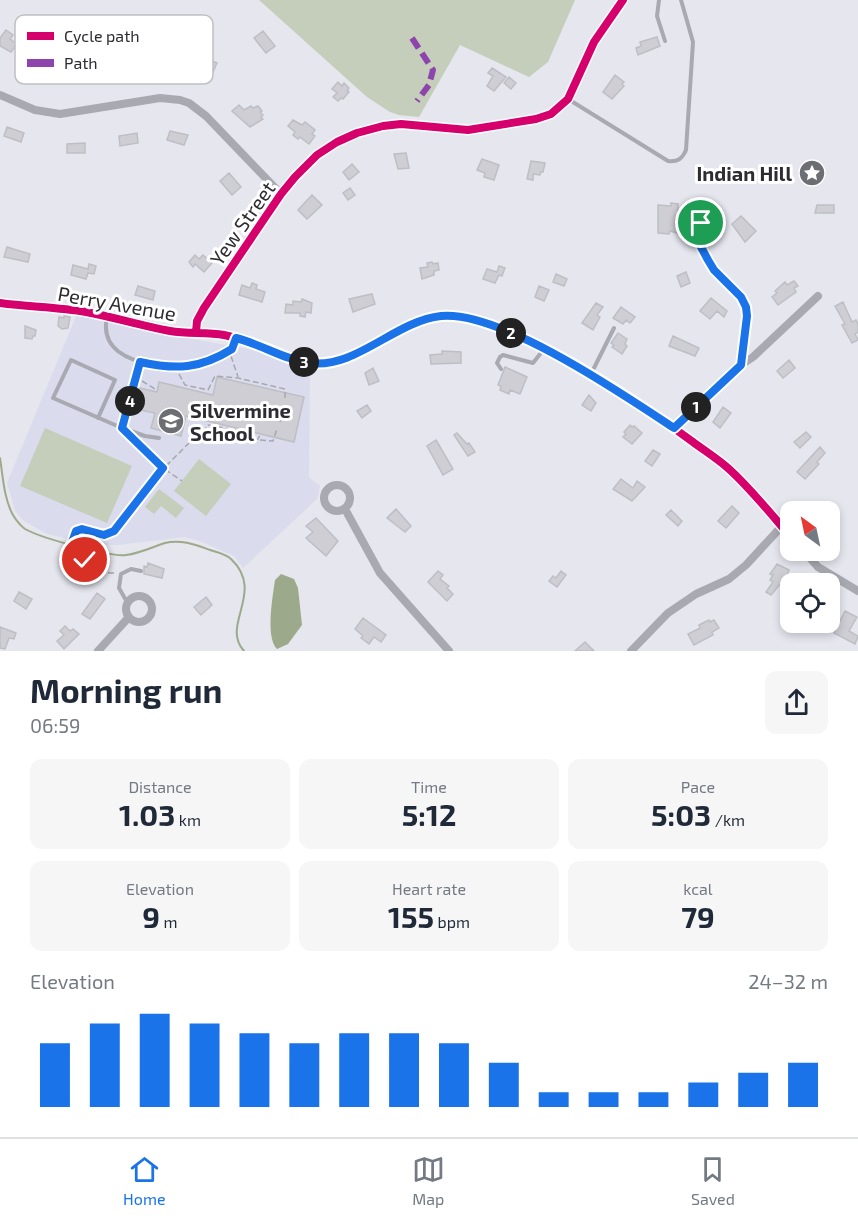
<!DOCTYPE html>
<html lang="en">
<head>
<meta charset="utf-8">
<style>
  :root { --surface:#fff; --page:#f6f6f7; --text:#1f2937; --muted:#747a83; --line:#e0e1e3; --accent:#1a73e8 }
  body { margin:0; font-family:"Exo 2",sans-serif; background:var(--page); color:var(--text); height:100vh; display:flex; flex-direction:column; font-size:22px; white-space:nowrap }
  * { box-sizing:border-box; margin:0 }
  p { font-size:20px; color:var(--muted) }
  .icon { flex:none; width:33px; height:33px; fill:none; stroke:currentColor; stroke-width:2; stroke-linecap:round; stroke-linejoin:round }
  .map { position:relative; height:651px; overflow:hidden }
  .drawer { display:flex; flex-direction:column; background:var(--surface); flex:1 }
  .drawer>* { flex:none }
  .needle { width:39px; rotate:327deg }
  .buttons { position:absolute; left:780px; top:501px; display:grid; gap:12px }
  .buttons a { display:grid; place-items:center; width:60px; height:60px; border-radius:12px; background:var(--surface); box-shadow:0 3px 9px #0003; font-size:30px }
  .pin { position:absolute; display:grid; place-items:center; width:51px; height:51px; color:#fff; margin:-26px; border:3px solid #fff; border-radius:50%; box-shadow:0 2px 6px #0007 }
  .km { position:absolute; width:30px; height:30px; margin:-15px; border-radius:50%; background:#222; color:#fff; font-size:16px; line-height:30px; text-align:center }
  .round { display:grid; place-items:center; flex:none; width:63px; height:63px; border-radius:12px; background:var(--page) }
  .headline { display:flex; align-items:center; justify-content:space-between; height:102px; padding:0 30px }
  h1 { font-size:33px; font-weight:700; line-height:45px }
  .figures { display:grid; grid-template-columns:repeat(3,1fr); gap:9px; height:102px; padding:6px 30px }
  .figures div { display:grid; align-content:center; border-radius:12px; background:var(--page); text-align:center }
  .figures b { font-size:30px; font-weight:700 }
  .figures small { font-size:16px; font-weight:400 }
  .figures p { font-size:16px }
  .chart { height:168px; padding:12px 30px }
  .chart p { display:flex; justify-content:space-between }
  .chart svg { width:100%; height:108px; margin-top:6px; stroke:var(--accent); stroke-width:6 }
  .tabs { display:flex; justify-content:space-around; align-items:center; height:84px; border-top:2px solid var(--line); background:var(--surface); font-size:16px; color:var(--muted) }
  .tabs a { display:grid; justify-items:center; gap:3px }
  .tabs .on { color:var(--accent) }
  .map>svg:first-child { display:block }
  .built { fill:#dadbec }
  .green { fill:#c4cebb }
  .water { fill:#9caa8b }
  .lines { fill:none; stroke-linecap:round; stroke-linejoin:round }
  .stream { stroke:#9caa8b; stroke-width:2 }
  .building { fill:#ceced4; stroke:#bebec5; stroke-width:1.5 }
  .path { stroke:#a7a8af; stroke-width:1.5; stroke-dasharray:6 3; stroke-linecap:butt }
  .service { stroke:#a9a9b1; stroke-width:4 }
  .minor { stroke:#a9a9b1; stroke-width:8 }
  .quiet { stroke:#8e44ad; stroke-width:6; stroke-dasharray:12 6; stroke-linecap:butt }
  .cycleway-casing { stroke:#fff; stroke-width:11 }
  .cycleway { stroke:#d6006c; stroke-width:8 }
  .route-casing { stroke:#fff; stroke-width:12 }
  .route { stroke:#1a73e8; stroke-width:8 }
  .labels { text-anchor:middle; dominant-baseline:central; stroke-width:6; stroke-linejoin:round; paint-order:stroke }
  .poi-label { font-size:20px; font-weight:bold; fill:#2c2c32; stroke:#fff; text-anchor:end }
  .street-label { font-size:20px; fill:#2c2c32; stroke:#fff }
  .key { fill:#fff; stroke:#c0c0c2; stroke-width:1.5 }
  .key-label { font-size:16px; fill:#2c2c32 }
</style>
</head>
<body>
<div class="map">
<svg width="858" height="651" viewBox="0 0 858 651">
  <rect width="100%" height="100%" fill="#e6e6ef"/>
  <path class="built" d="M77 314 170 335 243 348 259 351 274 358 310 366 309 477 320 486 317 499 243 568 234 556 202 542 185 537 118 545H97L47 534 24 521 15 511 7 483Z"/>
  <path class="green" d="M259 0H575L548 62 529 77 460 45 419 117 399 115 390 112 367 97Z
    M45 428 132 466 107 523 20 486Z
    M199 459 231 484 206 516 174 491Z
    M159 489 184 508 176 518 161 506 154 514 145 507Z"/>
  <path class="water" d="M281 574 294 579 298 588 302 625 288 644 277 649C265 637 273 595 275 580Z"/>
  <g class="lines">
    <path class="stream" d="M0 458C3 477 4 499 13 515 16 520 21 526 25 529 41 538 109 557 126 555 141 553 152 547 165 543 181 539 196 545 210 550 216 552 226 554 231 559 266 592 220 625 244 651"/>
  </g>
  <path class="building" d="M6 30 13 35 10 39 17 44 11 52 0 46V38Z
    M263 31 275 46 266 53 254 38Z
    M657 37 660 46 638 55 636 48 641 46 640 42Z
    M200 56 217 63 213 72 196 65Z
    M492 68 506 77 494 91 487 86 493 76 488 73Z
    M615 75 624 82 622 84 624 86 612 99 603 92Z
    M509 77 516 83 511 89 504 83Z
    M338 82 342 86 344 83 349 88 347 91 349 92 343 99 341 98 338 101 333 97 337 93 332 89Z
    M239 105 244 110 251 106 253 108 258 106 262 111 260 112 263 115 261 117 263 119 250 127 232 111Z
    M293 120 302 125 305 122 315 130 312 134 315 136 309 144 300 137 298 139 293 135 295 132 288 126Z
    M7 127 24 133 21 142 4 136Z
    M170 131 188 135 184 145 167 140Z
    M137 133 138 143 120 146 119 136Z
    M85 143V153H67V144Z
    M406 153 409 168 398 169 394 154Z
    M482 159 499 165 494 180 484 177 485 173 477 170Z
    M531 161 545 163 543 172H541L540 175 533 174V180L527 179Z
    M352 164 359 172 349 180 343 172Z
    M229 173 241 187 232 195 220 181Z
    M350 188 355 195 348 200 343 193Z
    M312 195 322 205 307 219 298 210Z
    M671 203 678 204V211H684V221L692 225 688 234 684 233V235L670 231 669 234 658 233V205L671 206Z
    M817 205H834V213H815Z
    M741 216 756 231 745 242 732 224Z
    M231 242 234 247 226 252 228 254 221 259 216 251Z
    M7 247 30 254 28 262 4 257Z
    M195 255 199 259 203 255 212 263 204 272 195 264 193 267 189 262Z
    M432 262 433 264 438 263 439 270 434 271V275L422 279 420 268 428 267 427 263Z
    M89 264 96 266 94 274 88 273 86 279 71 275 73 265 88 269Z
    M499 266 505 268 502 276 499 275 495 283 483 279 487 269 497 272Z
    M686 272 690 283 681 287 677 276Z
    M556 274 567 279 564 286 553 282Z
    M794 281 798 286 794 288 796 292 778 305 772 297 777 293 775 291 785 282 787 285Z
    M252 283 257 285 256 289 265 292 262 302 239 295 242 285 250 288Z
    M138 286 155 291 153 300 135 295Z
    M539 286 549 290 544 301 535 297Z
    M372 294 375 304 353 312 349 299Z
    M711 298 727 311 724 317 717 311 710 319 700 311Z
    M302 299 312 303 311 313 306 312 305 317 300 316V313H285L286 304 293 305V301L301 302Z
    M843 302 852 322 856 320 858 324V332L855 334 858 340 852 343 842 325 845 324 835 306Z
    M596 303 603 307 597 315 600 317 593 330 582 323Z
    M621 307 635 317 630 323 626 320 623 324 613 318Z
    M64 316 70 317 68 328 62 329 58 326 59 317 64 318Z
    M25 326 36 330 35 336H33L32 339 25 338Z
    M618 333 627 339 625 344 627 346 622 354 612 347 614 345 611 343Z
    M673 336 699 348 695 356 669 346Z
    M442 351 461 352V363L431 364 430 355 442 354Z
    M789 360 795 368 783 378 777 371Z
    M505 367 527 377 520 394 510 390 509 394 500 390 501 386 498 385Z
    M373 368 379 381 369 385 365 373Z
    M217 377 304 397 294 442 186 416 181 436 151 428 155 413 135 409 140 388 157 392 159 382 213 395Z
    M589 395 596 403 591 411 582 405Z
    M367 405 371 411 362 418 357 411Z
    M723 407 731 413 720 428 713 422Z
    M630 425 632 427 634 426 642 433 632 444 623 437 626 434 624 432Z
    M806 432 811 437 800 448 794 442Z
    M457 433 467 444 469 443 475 452 468 456 454 435Z
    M436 440 453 469 443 475 427 446Z
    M820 447 825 453 817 462 819 464 805 479 797 472Z
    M653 450 660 454 652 466 645 461Z
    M621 479 633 488 637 481 645 487 632 501 613 489Z
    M732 506 739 513 726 528 718 521Z
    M396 509 411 526 405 532 387 518Z
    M671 510 682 521 678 526 666 515Z
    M316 518 338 541 326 556 306 538 313 532 306 526Z
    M148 563 164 569 162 578 144 574V566L147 567Z
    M777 564 789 570 787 576 793 581 790 584V592L780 584 771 595 766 592 773 582 770 580 773 575 770 574Z
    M438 571 443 575 440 579 449 586 447 588 453 594 447 601 428 582Z
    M561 571 566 575 557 587 549 581 553 576 556 578Z
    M19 592 32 599 26 609 14 601Z
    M97 593 105 599 90 619 82 614Z
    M206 597 212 605 201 615 194 607Z
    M845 611 857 617 849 631 858 636 855 644 834 633Z
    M363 618 386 635 381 642 374 637 369 644 361 638 363 636 355 629Z
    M709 620 710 622 714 620 719 628 712 632 713 635 694 645 688 634 700 628 699 625Z
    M65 626 70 631 73 629 79 634 64 649 57 641 64 635 60 631Z
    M0 627 16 633 14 639 9 638 5 649 0 648Z
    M585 642 594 651H575Z"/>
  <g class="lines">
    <path class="path" d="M231 356 238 377
      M179 374 185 385 208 390 215 376 238 378 285 389V401
      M142 381 155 389
      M280 422 283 409
      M133 438 163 468 182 481
      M198 440 208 425 236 430 237 441
      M260 440 273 441 277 429
      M114 573H105L85 560 68 554 76 532 82 529 104 535 114 531 163 469 189 443 258 439 260 435"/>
    <path class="service" d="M659 0 657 16 665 41
      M568 99 668 161C678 162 682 159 686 150L693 42 681 0
      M107 317C100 349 128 361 156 365 165 367 174 369 183 367 200 365 218 358 232 349L236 338
      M501 369 497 363 500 357 503 355 533 363 544 349
      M591 374 614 328
      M98 418 115 380 71 360 53 398 122 428 140 362
      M122 428 145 436 159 438
      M127 602 119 588 121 574 131 569 141 571"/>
    <path class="minor" d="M0 95 35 110 60 114 160 98 180 100 189 103 206 116 281 194
      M706 214C696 233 701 254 714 270 724 282 740 290 745 305 751 319 743 349 741 365
      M0 303C28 307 57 307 86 312 114 317 141 326 170 331 188 334 206 332 224 335 239 338 253 343 267 348 282 354 298 363 314 364 362 366 397 318 445 316 508 313 641 404 693 442 705 451 718 459 729 469 751 489 771 514 790 536
      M196 332 197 321 204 308 281 194 295 177 317 155 337 142 357 133 383 126 401 124 468 130 536 119 551 114 568 99 594 42 623 0
      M674 428 741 365 753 357 818 296
      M324 498a13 13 0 1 1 26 0a13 13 0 1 1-26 0Z
      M345 509 380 573 449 651
      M803 550 818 567 858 591
      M126 609a13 13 0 1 1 26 0a13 13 0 1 1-26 0Z
      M98 651 129 617
      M631 651 668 613 696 594 729 579 746 565 782 526"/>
    <path class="quiet" d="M412 38 433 70 429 85 417 101"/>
    <defs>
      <path id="cycleway" d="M0 303C28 307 57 307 86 312 114 317 141 326 170 331 188 334 206 332 224 335 239 338 253 343 267 348 282 354 298 363 314 364 362 366 397 318 445 316 508 313 641 404 693 442 705 451 718 459 729 469 751 489 771 514 790 536
        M196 332 197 321 204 308 281 194 295 177 317 155 337 142 357 133 383 126 401 124 468 130 536 119 551 114 568 99 594 42 623 0"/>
    </defs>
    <use href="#cycleway" class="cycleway-casing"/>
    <use href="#cycleway" class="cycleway"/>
  </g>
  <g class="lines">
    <defs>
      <path id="route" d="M85 560 68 554 76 531 82 529 104 535 114 531 163 468 122 428 140 362C176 370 200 369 232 349L236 338C261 344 284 360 310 363 356 369 395 321 441 316 500 310 624 395 674 428L741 365 747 316 746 307 741 297 714 270 708 260 701 247V223"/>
    </defs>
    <use href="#route" class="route-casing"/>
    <use href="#route" class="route"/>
  </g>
  <defs>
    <symbol id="sight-disc" viewBox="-11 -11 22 22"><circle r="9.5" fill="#6d6d74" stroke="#fff"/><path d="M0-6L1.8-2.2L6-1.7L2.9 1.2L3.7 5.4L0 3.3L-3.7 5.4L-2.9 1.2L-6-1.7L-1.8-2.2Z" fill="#fff"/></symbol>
    <symbol id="school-disc" viewBox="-11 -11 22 22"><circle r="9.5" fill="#6d6d74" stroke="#fff"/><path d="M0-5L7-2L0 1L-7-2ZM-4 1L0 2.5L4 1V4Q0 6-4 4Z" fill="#fff"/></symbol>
  </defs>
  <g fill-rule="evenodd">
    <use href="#sight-disc" x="797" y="158" width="30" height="30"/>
    <use href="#school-disc" x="156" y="406" width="30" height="30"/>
  </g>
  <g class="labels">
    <g class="poi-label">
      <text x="792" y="173">Indian Hill</text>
      <text x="190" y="410" text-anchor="start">Silvermine<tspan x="190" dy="23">School</tspan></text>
    </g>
    <g class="street-label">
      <text transform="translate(242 223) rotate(-55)">Yew Street</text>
      <text transform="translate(117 303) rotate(10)">Perry Avenue</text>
    </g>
  </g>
  <rect x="15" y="15" width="198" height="69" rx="9" class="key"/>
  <rect x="27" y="32" width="27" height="8" fill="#d6006c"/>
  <rect x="27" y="59" width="27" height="8" fill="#8e44ad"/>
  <g class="key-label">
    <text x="64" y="42">Cycle path</text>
    <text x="64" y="69">Path</text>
  </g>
</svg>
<div class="buttons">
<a><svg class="needle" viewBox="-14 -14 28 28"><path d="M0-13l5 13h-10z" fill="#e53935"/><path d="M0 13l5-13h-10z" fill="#747a83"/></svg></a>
<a><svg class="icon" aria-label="locate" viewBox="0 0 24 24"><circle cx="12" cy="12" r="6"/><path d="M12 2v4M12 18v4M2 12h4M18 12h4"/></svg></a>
</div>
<div class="pin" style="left:701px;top:223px;background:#1e9e55"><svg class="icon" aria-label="arrive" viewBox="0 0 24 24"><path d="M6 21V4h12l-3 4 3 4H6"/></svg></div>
<div class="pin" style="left:85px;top:560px;background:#d93025"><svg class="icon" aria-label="check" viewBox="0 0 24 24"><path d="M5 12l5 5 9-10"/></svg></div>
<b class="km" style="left:696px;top:407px">1</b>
<b class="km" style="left:511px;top:333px">2</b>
<b class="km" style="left:304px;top:362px">3</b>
<b class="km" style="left:130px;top:401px">4</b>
</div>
<section class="drawer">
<div class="headline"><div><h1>Morning run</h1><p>06:59</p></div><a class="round"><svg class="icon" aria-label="share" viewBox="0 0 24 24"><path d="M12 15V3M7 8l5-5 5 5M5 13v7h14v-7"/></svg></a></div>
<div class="figures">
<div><p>Distance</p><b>1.03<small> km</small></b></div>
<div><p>Time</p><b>5:12</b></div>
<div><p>Pace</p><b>5:03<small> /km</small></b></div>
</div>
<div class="figures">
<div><p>Elevation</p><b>9<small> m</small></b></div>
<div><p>Heart rate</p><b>155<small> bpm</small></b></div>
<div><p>kcal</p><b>79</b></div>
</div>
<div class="chart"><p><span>Elevation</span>24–32 m</p>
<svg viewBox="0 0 160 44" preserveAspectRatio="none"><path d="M5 44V18M15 44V10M25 44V6M35 44V10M45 44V14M55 44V18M65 44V14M75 44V14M85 44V18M95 44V26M105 44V38M115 44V38M125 44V38M135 44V34M145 44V30M155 44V26"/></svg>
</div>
</section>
<nav class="tabs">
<a class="on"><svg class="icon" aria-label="home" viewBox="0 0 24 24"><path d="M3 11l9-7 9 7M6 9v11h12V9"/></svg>Home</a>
<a><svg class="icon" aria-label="map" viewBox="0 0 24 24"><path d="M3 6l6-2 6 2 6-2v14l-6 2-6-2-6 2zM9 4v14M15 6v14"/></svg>Map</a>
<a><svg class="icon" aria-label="saved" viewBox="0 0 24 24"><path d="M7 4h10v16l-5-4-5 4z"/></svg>Saved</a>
</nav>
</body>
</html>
